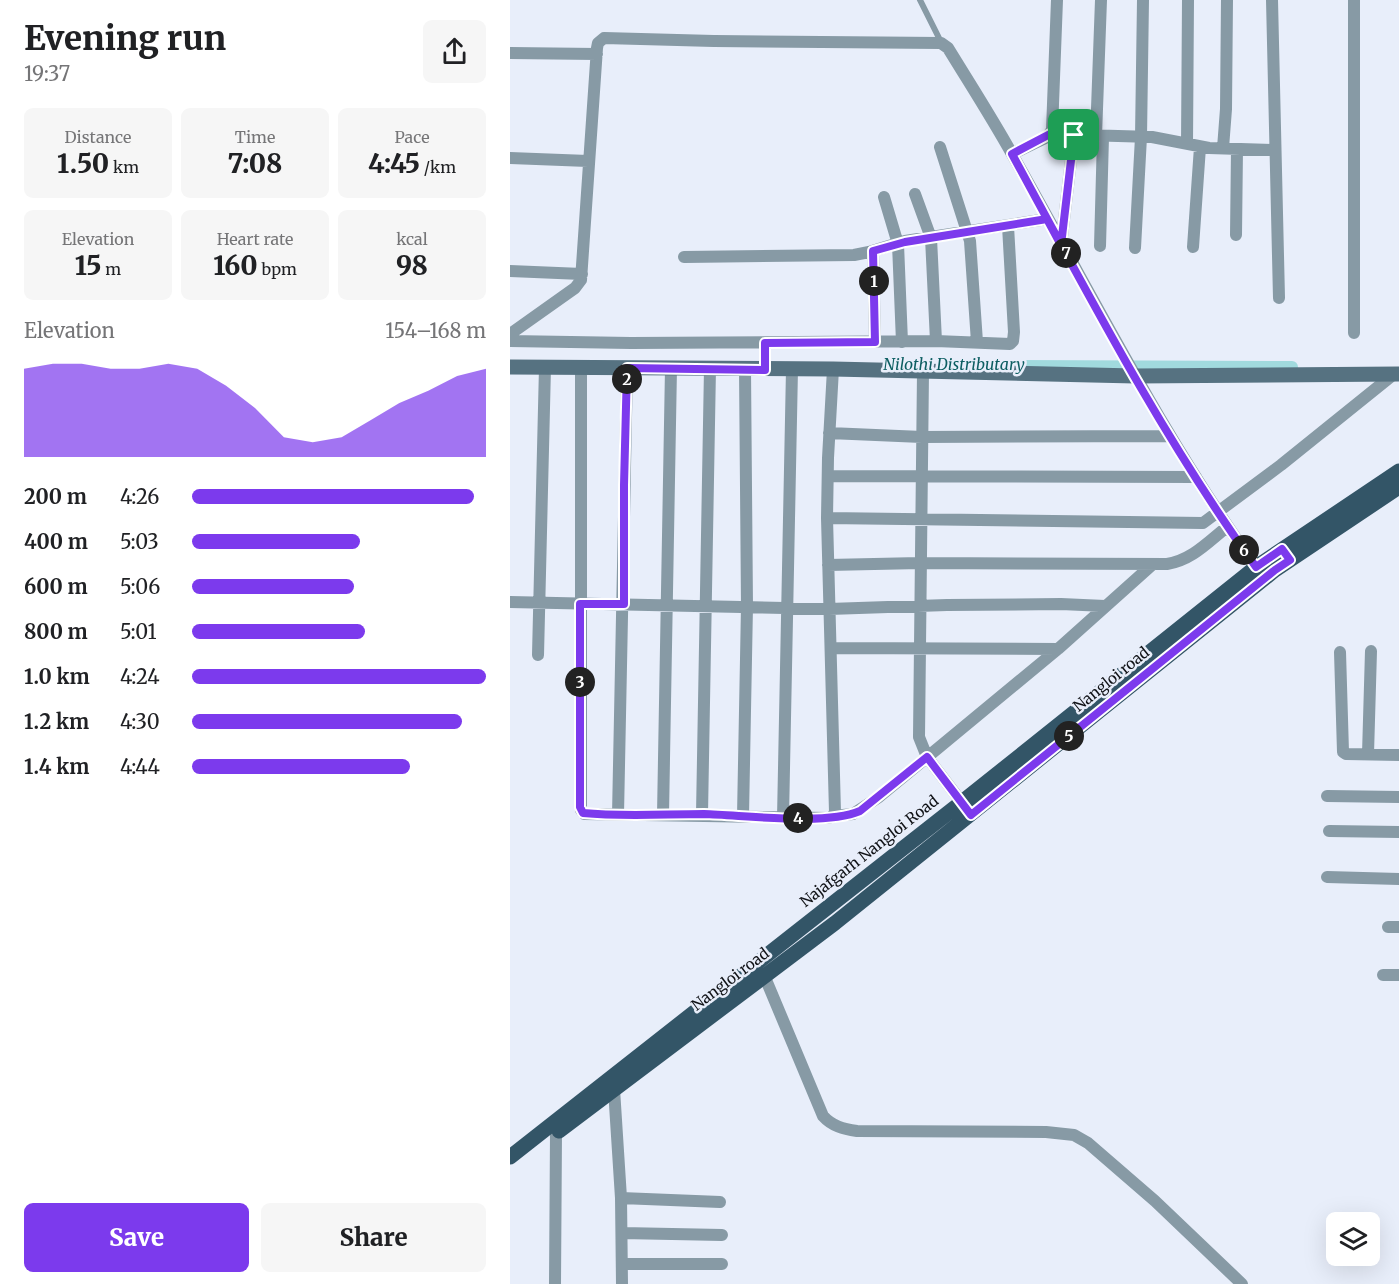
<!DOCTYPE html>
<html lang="en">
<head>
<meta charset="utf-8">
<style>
  :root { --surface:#fff; --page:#f6f6f6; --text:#202124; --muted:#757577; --accent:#7c3aed }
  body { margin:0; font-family:Merriweather,serif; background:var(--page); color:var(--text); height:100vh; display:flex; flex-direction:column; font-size:22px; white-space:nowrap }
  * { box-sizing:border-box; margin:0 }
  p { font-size:20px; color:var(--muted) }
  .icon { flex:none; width:33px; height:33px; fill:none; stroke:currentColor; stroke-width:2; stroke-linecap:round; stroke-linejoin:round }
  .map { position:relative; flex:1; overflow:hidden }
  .drawer { display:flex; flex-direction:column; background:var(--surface); width:510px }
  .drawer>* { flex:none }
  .buttons { position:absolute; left:816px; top:1212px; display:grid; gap:12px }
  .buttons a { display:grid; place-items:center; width:54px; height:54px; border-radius:9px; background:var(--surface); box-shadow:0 6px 24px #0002; font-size:30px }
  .pin { position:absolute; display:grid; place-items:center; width:51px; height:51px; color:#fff; margin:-26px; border-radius:12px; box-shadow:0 3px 9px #0006 }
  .km { position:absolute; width:30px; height:30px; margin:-15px; border-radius:50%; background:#222; color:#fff; font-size:16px; line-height:30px; text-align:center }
  .round { display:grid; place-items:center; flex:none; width:63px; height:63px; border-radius:9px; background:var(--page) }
  .headline { display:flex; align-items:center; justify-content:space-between; height:102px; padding:0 24px }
  h1 { font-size:33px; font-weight:800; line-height:45px }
  .stats { display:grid; grid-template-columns:repeat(3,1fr); gap:9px; height:102px; padding:6px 24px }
  .stats div { display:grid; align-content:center; border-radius:9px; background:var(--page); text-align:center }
  .stats b { font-size:26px; font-weight:800 }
  .stats small { font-size:16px; font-weight:400 }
  .stats p { font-size:16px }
  .chart { height:168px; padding:12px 24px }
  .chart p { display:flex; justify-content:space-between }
  .chart svg { width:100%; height:108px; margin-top:6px; fill:var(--accent); opacity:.7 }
  .button { display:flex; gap:12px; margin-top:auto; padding:12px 24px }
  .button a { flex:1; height:69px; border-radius:9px; background:var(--accent); color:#fff; font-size:24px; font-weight:800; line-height:69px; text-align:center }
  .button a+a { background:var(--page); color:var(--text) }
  ul { padding:0 24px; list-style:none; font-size:20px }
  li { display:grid; grid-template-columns:96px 72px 1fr; align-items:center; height:45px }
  li i { height:15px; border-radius:8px; background:var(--accent) }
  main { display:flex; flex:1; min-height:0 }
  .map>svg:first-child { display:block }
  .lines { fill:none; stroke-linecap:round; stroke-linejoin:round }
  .canal { stroke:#a1dade; stroke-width:12 }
  .lane { stroke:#879aa5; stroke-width:6 }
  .street { stroke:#879aa5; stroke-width:12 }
  .secondary { stroke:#567281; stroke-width:15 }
  .primary { stroke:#335567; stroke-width:15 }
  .route-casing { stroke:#fff; stroke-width:12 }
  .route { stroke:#7c3aed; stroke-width:8 }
  .labels { text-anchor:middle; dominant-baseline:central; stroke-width:5; stroke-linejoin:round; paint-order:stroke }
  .street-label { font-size:15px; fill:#101216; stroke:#e8eefa }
  .water-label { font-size:16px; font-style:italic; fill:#0d5e62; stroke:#e8eefa }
</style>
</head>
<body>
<main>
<section class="drawer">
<div class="headline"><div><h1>Evening run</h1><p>19:37</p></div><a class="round"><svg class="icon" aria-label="share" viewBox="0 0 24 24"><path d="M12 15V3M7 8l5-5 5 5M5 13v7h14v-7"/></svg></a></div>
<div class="stats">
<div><p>Distance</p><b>1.50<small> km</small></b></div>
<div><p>Time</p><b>7:08</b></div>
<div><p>Pace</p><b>4:45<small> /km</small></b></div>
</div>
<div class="stats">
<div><p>Elevation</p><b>15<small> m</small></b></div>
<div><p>Heart rate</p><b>160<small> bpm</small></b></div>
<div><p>kcal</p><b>98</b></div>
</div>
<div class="chart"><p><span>Elevation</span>154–168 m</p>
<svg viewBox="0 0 160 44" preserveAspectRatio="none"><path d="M0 44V8L10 6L20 6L30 8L40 8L50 6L60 8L70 15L80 24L90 36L100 38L110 36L120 29L130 22L140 17L150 11L160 8V44z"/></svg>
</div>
<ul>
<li><b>200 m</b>4:26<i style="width:96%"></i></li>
<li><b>400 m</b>5:03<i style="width:57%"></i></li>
<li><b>600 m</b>5:06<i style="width:55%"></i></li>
<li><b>800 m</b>5:01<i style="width:59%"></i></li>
<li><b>1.0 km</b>4:24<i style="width:100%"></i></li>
<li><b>1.2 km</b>4:30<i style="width:92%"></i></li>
<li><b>1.4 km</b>4:44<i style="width:74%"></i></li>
</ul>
<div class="button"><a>Save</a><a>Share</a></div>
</section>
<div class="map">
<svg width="889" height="1284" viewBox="0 0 889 1284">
  <rect width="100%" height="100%" fill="#e8eefa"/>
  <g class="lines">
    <path class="canal" d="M499 366 782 367"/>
    <path class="lane" d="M410 0 431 42"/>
    <path class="street" d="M762 0 769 298
      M0 53 87 54
      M540 134 642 137 699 148 765 150
      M586 136 591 0
      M677 144 678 0
      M430 147 460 241 467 342
      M713 148 716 109 717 0
      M502 154 537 137 542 130 547 0
      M0 158 78 161
      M405 194 421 238 426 341
      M374 197 388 244 392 342
      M726 235 727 149
      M551 245 564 135
      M590 246 593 137
      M683 247 690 147
      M625 248 631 137 633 0
      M363 251 365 342
      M174 257 344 255 359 252 395 241 537 219
      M0 271 72 274
      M844 333V0
      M0 334 65 288 71 280 87 48 88 43 94 38 204 41 431 43 438 48C460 84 482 118 502 154 581 293 652 436 746 567
      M0 341 121 343 426 341 500 344 503 341 504 332 498 226
      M71 367V810L74 814 318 818 322 817 325 812 317 518 318 458 323 369
      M255 370V343
      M413 372 409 737 417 757 456 808
      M319 433 412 437 660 436
      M318 476 686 477
      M317 518 693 523 771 465 884 374
      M318 565 410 563 657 564C682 560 698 542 717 527
      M0 602 319 609 437 605 551 604 595 606
      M321 648 548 649
      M830 652 833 752 836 754 889 755
      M28 655 35 367
      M858 754 861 651
      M817 796 889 797
      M192 814 200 368
      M108 815 117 368
      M153 815 161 368
      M233 816 237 606 235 369
      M323 816 343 814 369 797 548 649 643 564
      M273 818 282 369
      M819 831 889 832
      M817 877 889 879
      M878 927H889
      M254 975 313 1116C322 1126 333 1129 347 1131L536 1132 564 1135 578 1143 645 1201 732 1284
      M873 975H889
      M101 1086 104 1089 111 1198 112 1284
      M111 1198 210 1202
      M112 1233 212 1235
      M112 1264H212
      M45 1284 46 1133"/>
    <path class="secondary" d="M0 367 323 369 625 376 889 374"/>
    <path class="primary" d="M49 1131 325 923 765 570 889 487
      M0 1157 452 802 746 567 889 471"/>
  </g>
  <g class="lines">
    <defs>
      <path id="route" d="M564 135 551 245 537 219 395 242 363 251 365 342 255 343V370L117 368 114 485V604H70V807L73 813C113 817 154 814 194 814 234 815 315 826 350 811L417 757 461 815 765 570 780 560 772 549 746 567C652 437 578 294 502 154L540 134 564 135"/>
    </defs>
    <use href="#route" class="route-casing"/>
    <use href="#route" class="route"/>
  </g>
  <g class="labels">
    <g class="street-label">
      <text transform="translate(601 679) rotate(-39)">Nangloi road</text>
      <text transform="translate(359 851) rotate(-38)">Najafgarh Nangloi Road</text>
      <text transform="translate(220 979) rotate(-37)">Nangloi road</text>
    </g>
    <g class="water-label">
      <text x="444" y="364">Nilothi Distributary</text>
    </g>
  </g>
</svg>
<div class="buttons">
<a><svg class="icon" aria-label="layers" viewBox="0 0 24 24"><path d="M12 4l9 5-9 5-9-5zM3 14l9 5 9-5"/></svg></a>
</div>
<div class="pin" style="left:564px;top:135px;background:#1e9e55"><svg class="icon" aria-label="arrive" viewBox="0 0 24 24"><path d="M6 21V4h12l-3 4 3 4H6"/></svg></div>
<b class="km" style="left:364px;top:281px">1</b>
<b class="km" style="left:117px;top:379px">2</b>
<b class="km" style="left:70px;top:682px">3</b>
<b class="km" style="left:288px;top:818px">4</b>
<b class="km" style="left:559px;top:736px">5</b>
<b class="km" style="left:734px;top:550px">6</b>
<b class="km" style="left:556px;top:253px">7</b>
</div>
</main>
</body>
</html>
